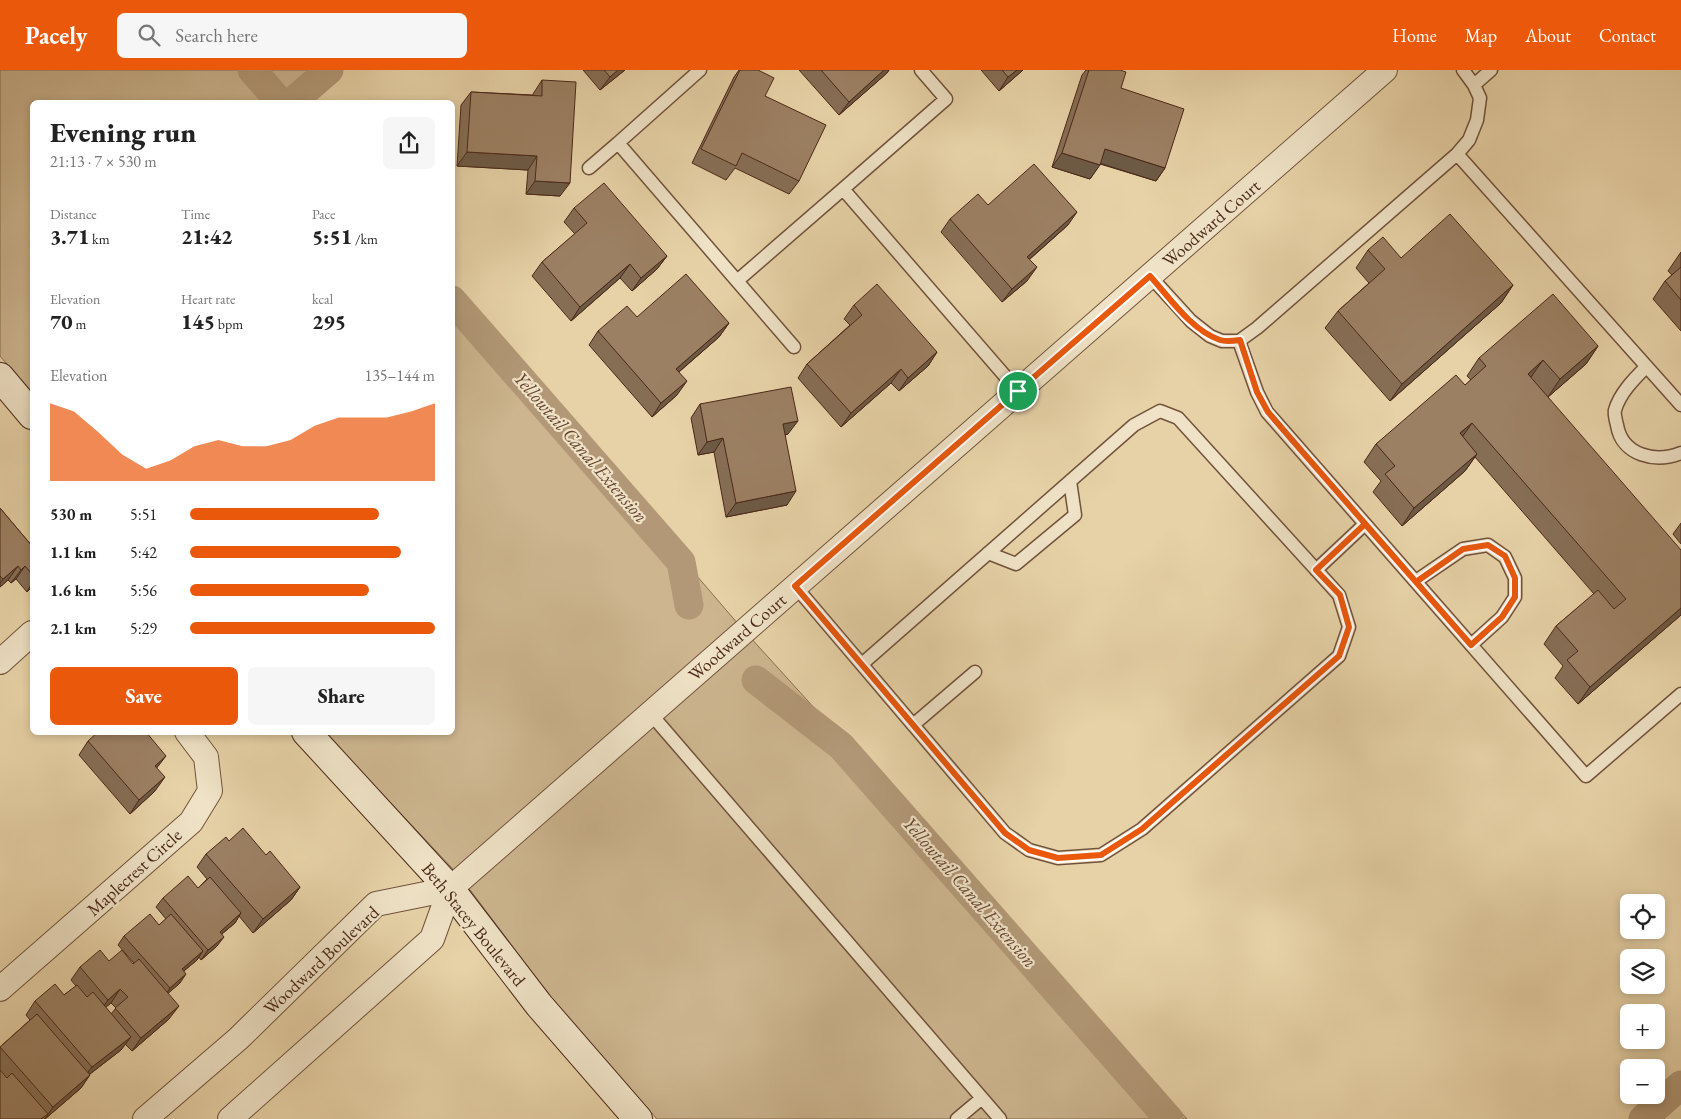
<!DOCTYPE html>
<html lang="en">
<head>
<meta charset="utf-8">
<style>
  :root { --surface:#fff; --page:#f6f6f6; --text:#222; --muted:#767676; --accent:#ea580c }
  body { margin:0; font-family:"EB Garamond",serif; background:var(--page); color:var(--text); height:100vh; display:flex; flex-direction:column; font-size:19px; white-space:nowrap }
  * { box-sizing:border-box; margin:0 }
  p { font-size:16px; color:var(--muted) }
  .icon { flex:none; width:28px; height:28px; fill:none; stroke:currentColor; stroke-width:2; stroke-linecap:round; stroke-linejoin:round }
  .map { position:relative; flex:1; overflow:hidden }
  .drawer { position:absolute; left:30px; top:30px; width:425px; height:635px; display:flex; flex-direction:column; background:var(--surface); border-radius:8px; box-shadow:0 2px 8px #0003 }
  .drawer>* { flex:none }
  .controls { position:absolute; left:1620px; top:824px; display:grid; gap:10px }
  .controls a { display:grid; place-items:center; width:45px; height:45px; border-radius:8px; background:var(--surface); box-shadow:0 2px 8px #0003; font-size:25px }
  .pin { position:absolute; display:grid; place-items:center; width:42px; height:42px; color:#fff; margin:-21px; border:2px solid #fff; border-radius:50%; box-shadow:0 1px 5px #0007 }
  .round { display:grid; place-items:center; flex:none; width:52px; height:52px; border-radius:8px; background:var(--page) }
  .headline { display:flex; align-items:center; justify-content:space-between; height:85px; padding:0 20px }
  h1 { font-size:28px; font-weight:800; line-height:38px }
  .metrics { display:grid; grid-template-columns:repeat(3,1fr); gap:8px; height:85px; padding:5px 20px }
  .metrics div { display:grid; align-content:center }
  .metrics b { font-size:21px; font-weight:800 }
  .metrics small { font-size:14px; font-weight:400 }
  .metrics p { font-size:14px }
  .chart { height:140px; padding:10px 20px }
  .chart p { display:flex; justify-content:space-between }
  .chart svg { width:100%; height:90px; margin-top:5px; fill:var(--accent); opacity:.7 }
  .action { display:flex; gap:10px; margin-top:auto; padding:10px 20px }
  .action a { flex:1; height:58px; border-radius:8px; background:var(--accent); color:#fff; font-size:20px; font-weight:800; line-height:58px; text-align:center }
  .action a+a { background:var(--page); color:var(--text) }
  ul { padding:0 20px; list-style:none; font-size:16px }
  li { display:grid; grid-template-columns:80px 60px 1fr; align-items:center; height:38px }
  li i { height:12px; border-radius:6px; background:var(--accent) }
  header { display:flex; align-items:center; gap:30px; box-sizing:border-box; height:70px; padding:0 25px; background:var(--accent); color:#fff }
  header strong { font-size:24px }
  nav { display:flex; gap:28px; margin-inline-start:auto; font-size:18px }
  .search { width:350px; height:45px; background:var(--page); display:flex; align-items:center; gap:12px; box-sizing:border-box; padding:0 18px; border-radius:8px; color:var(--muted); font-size:19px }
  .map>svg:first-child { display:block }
  .green { fill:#ccb58f; stroke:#8c6e54 }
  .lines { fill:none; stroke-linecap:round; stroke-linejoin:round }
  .canal { stroke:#b29877; stroke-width:29 }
  .lane-casing { stroke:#72523c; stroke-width:15 }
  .street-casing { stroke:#72523c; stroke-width:26 }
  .secondary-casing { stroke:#4b2719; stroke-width:30 }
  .lane { stroke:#efe2c6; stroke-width:12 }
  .street { stroke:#efe2c6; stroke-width:24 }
  .secondary { stroke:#efe2c6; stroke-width:28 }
  .wall { fill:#866e55; stroke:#4b2719; fill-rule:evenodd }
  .shaded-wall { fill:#6d5a45; stroke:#4b2719 }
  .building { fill:#9c8063; stroke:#4b2719 }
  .route-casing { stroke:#fff; stroke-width:10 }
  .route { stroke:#ea580c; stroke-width:6 }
  .labels { text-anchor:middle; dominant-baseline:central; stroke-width:4.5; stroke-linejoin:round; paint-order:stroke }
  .street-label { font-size:18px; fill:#4b2719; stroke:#efe2c6 }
  .water-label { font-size:19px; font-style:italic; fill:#654330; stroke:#efe2c6 }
</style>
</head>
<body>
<header>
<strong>Pacely</strong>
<div class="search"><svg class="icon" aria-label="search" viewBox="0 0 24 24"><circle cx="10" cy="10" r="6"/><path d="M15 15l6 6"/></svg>Search here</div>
<nav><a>Home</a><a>Map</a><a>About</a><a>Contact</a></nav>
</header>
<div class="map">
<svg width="1681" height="1049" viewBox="0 0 1681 1049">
  <rect width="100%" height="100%" fill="#e7d2a7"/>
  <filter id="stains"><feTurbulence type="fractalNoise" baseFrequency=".004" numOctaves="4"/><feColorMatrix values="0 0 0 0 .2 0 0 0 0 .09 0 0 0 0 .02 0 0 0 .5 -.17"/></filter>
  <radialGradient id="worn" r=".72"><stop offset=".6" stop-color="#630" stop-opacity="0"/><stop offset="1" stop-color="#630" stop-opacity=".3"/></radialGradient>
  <path class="green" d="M0 0H311L283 24 290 32H32V323L0 286Z
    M453 222 739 555 1187 1049H657L550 926 471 821 452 798 325 663 452 662Z"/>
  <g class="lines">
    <path class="canal" d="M252 0 280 32
      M292 32 329 0
      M452 230 681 492 689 535
      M756 610 841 676 1169 1049
      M1643 1049 1681 1015"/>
    <defs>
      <path id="lane" d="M700 0 618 73 737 211 843 119 1018 321
        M1474 15 1491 0
        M1457 84 1681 335
        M589 98 618 73
        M843 119 946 29 921 0
        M1150 206 1191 251 1210 266 1222 271H1239L1257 258 1457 84 1469 70 1477 50 1480 28 1474 15 1463 0
        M737 211 794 277
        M1239 271 1257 322 1267 342 1586 706 1681 624
        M1646 297C1634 309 1620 323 1615 340 1614 344 1616 351 1617 355 1622 386 1656 393 1681 383
        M988 483 1016 494 1075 445 1070 411
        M1316 500 1365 454
        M1416 511 1463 479 1488 475 1505 487 1515 508V527L1502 547 1471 575
        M795 516 1005 763 1029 780 1058 788 1101 785 1142 759 1339 586 1349 557 1339 525 1178 348 1160 341 1134 355 862 594
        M650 643 1000 1049
        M913 655 975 602
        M957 1049 982 1028"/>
      <path id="street" d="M0 592 32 563
        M0 919 191 752 210 721 206 687 187 662
        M145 1049 238 969 376 834 450 819 1385 0
        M230 1049 432 869 450 819"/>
      <path id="secondary" d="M0 307 32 345
        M306 662 450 819 539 935 638 1049"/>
    </defs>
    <use href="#lane" class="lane-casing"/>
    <use href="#street" class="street-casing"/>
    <use href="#secondary" class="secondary-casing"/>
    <use href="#lane" class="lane"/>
    <use href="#street" class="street"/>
    <use href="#secondary" class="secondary"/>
  </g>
  <path class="wall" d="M583 0H625L600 20Z
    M739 0H758L765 26 799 111 789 124 735 98 726 110 692 93 734 7Z
    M799 0H889L887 3 839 45Z
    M981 0H1023L999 21Z
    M1086 0H1089L1121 18 1165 98 1156 111 1100 94 1090 109 1052 97 1082 5Z
    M542 10 560 126 526 124 528 100 457 96 461 35 471 22 533 25V24Z
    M988 135 1068 155 1029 190 1027 211 1002 232 941 162 950 149Z
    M574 138 667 186 657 199 632 221 620 208 571 251 532 206 542 192 575 164 564 152Z
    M1368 180 1513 215 1501 233 1390 331 1325 258 1338 241 1369 213 1356 198Z
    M1681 182V261L1653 229 1665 211 1672 205 1668 201Z
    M854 235 937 282 928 296 899 321 891 313 841 357 798 308 807 294 850 255 844 249Z
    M637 247 729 253 719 267 679 302 677 325 652 347 589 275 598 261Z
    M1598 276 1586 294 1548 327 1681 545 1578 634 1555 608 1563 596 1544 574 1556 556 1594 524 1475 387 1465 401 1402 456 1373 422 1381 411 1364 392 1376 374 1465 315 1471 310 1467 306 1479 288Z
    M700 334 788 364 785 365 787 435 726 447 714 382 698 385 691 348Z
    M0 438 32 476V517L27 522 16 509 11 513 8 510 0 517Z
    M1681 453V474L1673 464Z
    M88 671 155 721 130 744 79 685Z
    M229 771 266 785 300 817 291 830 253 863 239 846 235 853 222 864 217 876 201 890 199 887 197 890 184 901 180 913 168 923 169 949 132 981 125 974 121 980 90 1004 81 1018 45 1049H0V977L30 950 26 945 35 931 64 925 76 916 71 910 80 897 109 891 133 894 134 893 118 875 124 866 159 855 166 849 156 837 163 828 198 818 207 809 197 797 206 784ZM111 933 116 938 111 944 105 937Z"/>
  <path class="shaded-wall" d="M618 0H625L600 20 610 7Z
    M884 0H889L887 3 839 45 849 32Z
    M1017 0H1023L999 21 1008 7Z
    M1105 79 1165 98 1156 111 1096 92Z
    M467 82 537 86 528 100 457 96Z
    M1062 83 1100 95 1090 109 1052 97Z
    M535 111 570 113 560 126 526 124Z
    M1077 142 1068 155 1017 200 1027 187Z
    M667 186 657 199 632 221 641 208Z
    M630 194 620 208 571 251 580 237Z
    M1037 197 1027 211 1002 232 1012 219Z
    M1513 215 1501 233 1390 331 1402 314Z
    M729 253 719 267 667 312 676 299Z
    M1598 276 1586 294 1548 327 1560 309Z
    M937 282 928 296 899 321 908 308Z
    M1543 290 1531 307 1528 304Z
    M901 299 891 313 841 357 851 343Z
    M687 311 677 325 652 347 661 333Z
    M798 351 788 364 774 368 783 354Z
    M1472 353 1460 370V363Z
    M723 368 714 382 698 385 707 372Z
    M1477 384 1465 401 1402 456 1414 438Z
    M796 421 787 435 726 447 736 433Z
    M18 496 8 510 0 517V513L3 509Z
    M25 496 16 509 11 513 21 500Z
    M32 513V517L27 522Z
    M1681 538V545L1578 634 1590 617Z
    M166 686 156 699 155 696Z
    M165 707 155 721 130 744 139 730Z
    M300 817 291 830 253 863 263 849Z
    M241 843 235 853 213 871 220 862Z
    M224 867 217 876 201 890 208 880Z
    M203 881 197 890 175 908 182 899Z
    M186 904 180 913 164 927 170 918Z
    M120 919 111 933 99 943 108 930Z
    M179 936 169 949 132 981 141 968Z
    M131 967 121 980 82 1010 92 997Z
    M90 1005 81 1018 45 1049 53 1037Z"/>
  <path class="building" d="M604 0H618L610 7Z
    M740 0H758L774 8 765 26 826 55 799 111 742 83 736 96 701 79Z
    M821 0H884L849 32Z
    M1002 0H1017L1008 7Z
    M1089 0H1120L1126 2 1121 18 1184 39 1165 98 1105 79 1100 95 1062 83Z
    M542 10 576 12 570 113 535 111 537 86 467 82 471 22 542 26Z
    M1034 94 1077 142 1027 187 1037 197 1012 219 950 149 978 124 988 135Z
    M604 113 667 186 641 208 630 194 580 237 542 192 587 153 574 138Z
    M1450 144 1513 215 1402 314 1338 241 1385 199 1368 180 1383 167 1401 188Z
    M1681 197V230L1665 211Z
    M686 204 729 253 676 299 687 311 661 333 598 261 627 236 637 247Z
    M877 214 937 282 908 308 901 299 851 343 807 294 862 245 854 235Z
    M1553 224 1598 276 1560 309 1543 290 1528 304 1681 480V538L1590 617 1567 590 1578 581 1556 556 1598 520 1614 539 1626 529 1472 353 1460 363 1477 384 1414 438 1385 404 1395 396 1376 374 1456 305 1465 315 1486 296 1479 288Z
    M791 317 798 351 783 354 796 421 736 433 723 368 707 372 700 334Z
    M0 438 32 476V504L25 496 21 500 18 496 3 509 0 506Z
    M98 662H146L166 686 155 696 165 707 139 730 88 671Z
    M243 758 266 785 270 781 300 817 263 849 206 784 226 767 229 771Z
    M188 806 198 818 210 807 241 843 220 862 224 867 208 880 163 828Z
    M150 844 159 855 171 844 203 881 182 899 186 904 170 918 124 866Z
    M100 880 109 891 122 880 133 894 139 889 179 936 141 968 115 938 128 927 120 919 108 930 80 897Z
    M55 914 64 925 77 915 87 927 93 922 131 967 92 997 35 931Z
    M37 944 90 1005 53 1037 0 977Z
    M0 1000 7 1008 12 1003 48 1044 41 1049H0Z"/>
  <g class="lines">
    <defs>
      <path id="route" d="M1018 321 795 516 1005 763 1029 780 1058 788 1101 785 1142 759 1339 586 1349 557 1340 525 1316 500 1365 454 1416 512 1463 479 1488 475 1505 486 1515 508V527L1502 547 1471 575C1403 497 1335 420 1268 342L1257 322 1240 270C1233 271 1226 272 1220 270 1191 260 1170 228 1150 206L1018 321"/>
    </defs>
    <use href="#route" class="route-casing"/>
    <use href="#route" class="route"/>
  </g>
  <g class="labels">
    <g class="street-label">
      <text transform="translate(1211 153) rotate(-41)">Woodward Court</text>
      <text transform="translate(737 567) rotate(-41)">Woodward Court</text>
      <text transform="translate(134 802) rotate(-42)">Maplecrest Circle</text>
      <text transform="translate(474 854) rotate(51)">Beth Stacey Boulevard</text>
      <text transform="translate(321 890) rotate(-43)">Woodward Boulevard</text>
    </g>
    <g class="water-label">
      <text transform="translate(581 377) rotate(49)">Yellowtail Canal Extension</text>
      <text transform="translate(970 822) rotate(49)">Yellowtail Canal Extension</text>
    </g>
  </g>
  <rect width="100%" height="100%" filter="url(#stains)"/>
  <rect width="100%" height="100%" fill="url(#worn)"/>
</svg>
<div class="controls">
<a><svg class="icon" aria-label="locate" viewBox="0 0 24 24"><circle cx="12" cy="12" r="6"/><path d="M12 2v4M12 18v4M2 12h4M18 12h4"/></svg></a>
<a><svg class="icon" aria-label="layers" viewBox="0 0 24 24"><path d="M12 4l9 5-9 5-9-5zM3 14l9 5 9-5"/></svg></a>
<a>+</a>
<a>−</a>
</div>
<div class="pin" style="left:1018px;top:321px;background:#1e9e55"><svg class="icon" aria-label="arrive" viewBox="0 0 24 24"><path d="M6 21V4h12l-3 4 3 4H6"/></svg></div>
<section class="drawer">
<div class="headline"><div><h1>Evening run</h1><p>21:13 · 7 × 530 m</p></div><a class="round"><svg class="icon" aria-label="share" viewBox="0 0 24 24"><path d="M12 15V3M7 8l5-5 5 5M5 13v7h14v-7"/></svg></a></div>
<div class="metrics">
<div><p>Distance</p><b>3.71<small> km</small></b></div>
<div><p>Time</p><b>21:42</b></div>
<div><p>Pace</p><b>5:51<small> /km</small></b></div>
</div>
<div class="metrics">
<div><p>Elevation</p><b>70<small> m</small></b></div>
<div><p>Heart rate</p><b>145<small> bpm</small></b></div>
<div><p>kcal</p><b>295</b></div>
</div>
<div class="chart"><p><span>Elevation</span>135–144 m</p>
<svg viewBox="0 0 160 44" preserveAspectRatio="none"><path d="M0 44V6L10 10L20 20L30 31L40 38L50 34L60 27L70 24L80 27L90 27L100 24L110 17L120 13L130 13L140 13L150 10L160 6V44z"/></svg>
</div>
<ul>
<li><b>530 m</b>5:51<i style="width:77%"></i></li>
<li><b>1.1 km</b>5:42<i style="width:86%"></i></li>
<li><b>1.6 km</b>5:56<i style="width:73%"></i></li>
<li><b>2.1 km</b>5:29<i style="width:100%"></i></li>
</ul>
<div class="action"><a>Save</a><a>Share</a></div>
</section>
</div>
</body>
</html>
